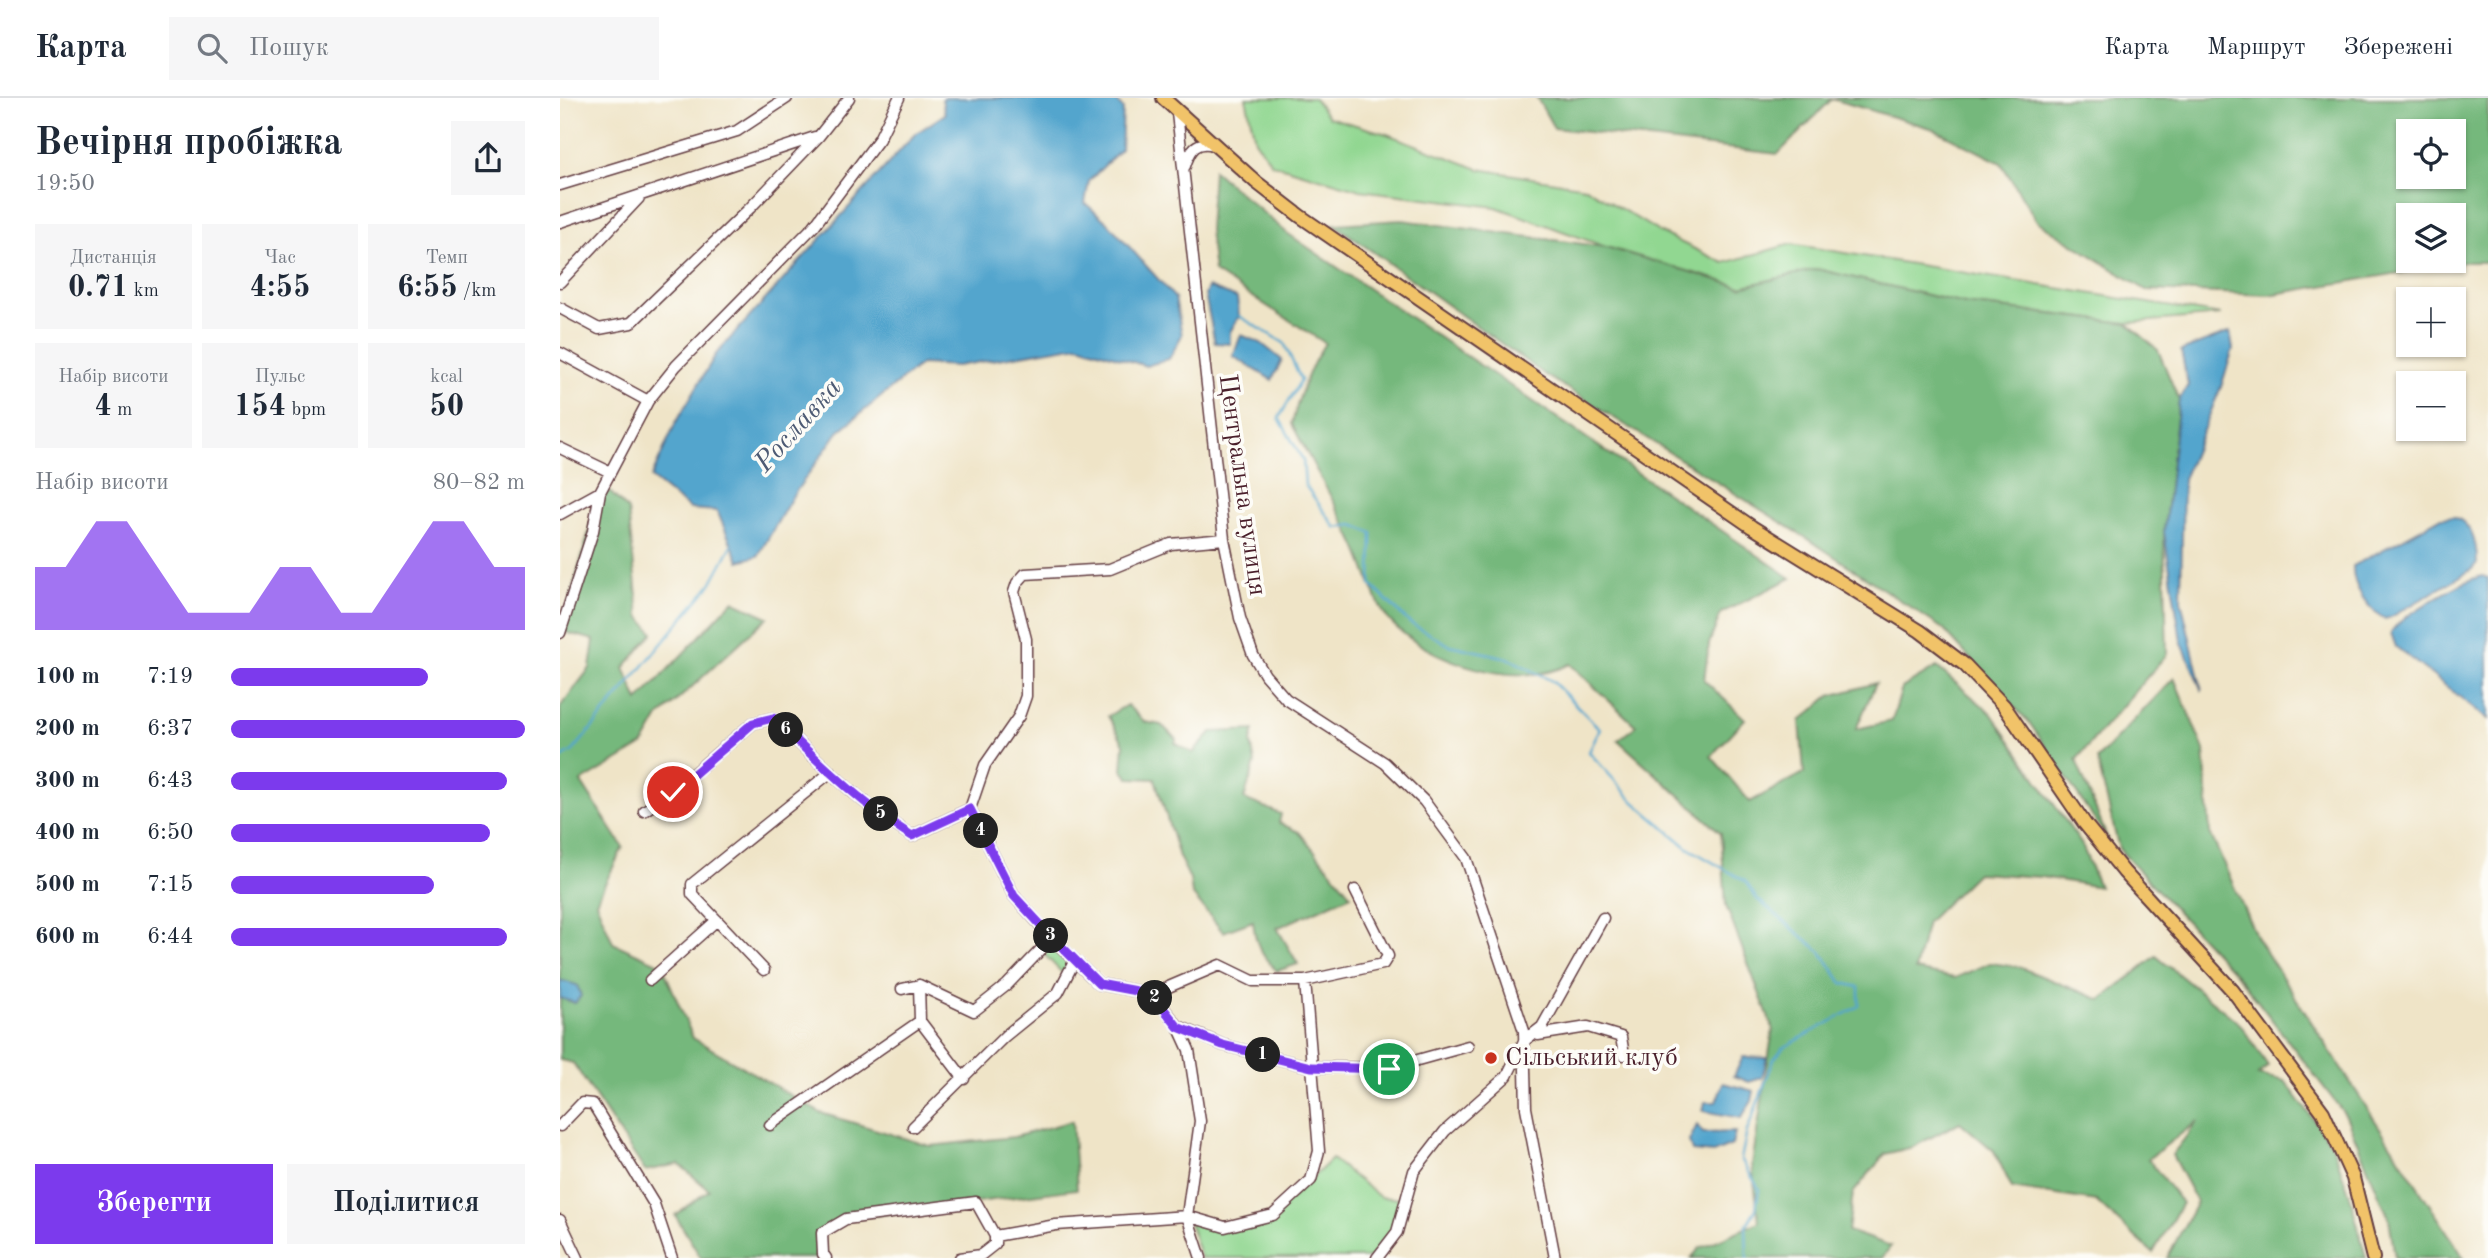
<!DOCTYPE html>
<html lang="uk">
<head>
<meta charset="utf-8">
<style>
  :root { --surface:#fff; --page:#f6f6f7; --text:#1f2937; --muted:#747a83; --line:#e0e1e3; --accent:#7c3aed }
  body { margin:0; font-family:"Old Standard TT",serif; background:var(--page); color:var(--text); height:100vh; display:flex; flex-direction:column; font-size:26px; white-space:nowrap }
  * { box-sizing:border-box; margin:0 }
  p { font-size:23px; color:var(--muted) }
  .icon { flex:none; width:38px; height:38px; fill:none; stroke:currentColor; stroke-width:2; stroke-linecap:round; stroke-linejoin:round }
  .map { position:relative; flex:1; overflow:hidden }
  .side { display:flex; flex-direction:column; background:var(--surface); width:560px }
  .side>* { flex:none }
  .controls { position:absolute; left:1836px; top:21px; display:grid; gap:14px }
  .controls a { display:grid; place-items:center; width:70px; height:70px; border-radius:0px; background:var(--surface); box-shadow:0 2px 5px #0004; font-size:35px }
  .pin { position:absolute; display:grid; place-items:center; width:60px; height:60px; color:#fff; margin:-30px; border:4px solid #fff; border-radius:50%; box-shadow:0 2px 7px #0007 }
  .km { position:absolute; width:35px; height:35px; margin:-18px; border-radius:50%; background:#222; color:#fff; font-size:19px; line-height:35px; text-align:center }
  .round { display:grid; place-items:center; flex:none; width:74px; height:74px; border-radius:0px; background:var(--page) }
  .summary { display:flex; align-items:center; justify-content:space-between; height:119px; padding:0 35px }
  h1 { font-size:38px; font-weight:800; line-height:52px }
  .stats { display:grid; grid-template-columns:repeat(3,1fr); gap:10px; height:119px; padding:7px 35px }
  .stats div { display:grid; align-content:center; border-radius:0px; background:var(--page); text-align:center }
  .stats b { font-size:30px; font-weight:800 }
  .stats small { font-size:19px; font-weight:400 }
  .stats p { font-size:19px }
  .chart { height:196px; padding:14px 35px }
  .chart p { display:flex; justify-content:space-between }
  .chart svg { width:100%; height:126px; margin-top:7px; fill:var(--accent); opacity:.7 }
  .cta { display:flex; gap:14px; margin-top:auto; padding:14px 35px }
  .cta a { flex:1; height:80px; border-radius:0px; background:var(--accent); color:#fff; font-size:28px; font-weight:800; line-height:80px; text-align:center }
  .cta a+a { background:var(--page); color:var(--text) }
  ul { padding:0 35px; list-style:none; font-size:23px }
  li { display:grid; grid-template-columns:112px 84px 1fr; align-items:center; height:52px }
  li i { height:18px; border-radius:9px; background:var(--accent) }
  header { display:flex; align-items:center; gap:42px; box-sizing:border-box; height:98px; padding:0 35px; background:var(--surface); border-bottom:2px solid var(--line) }
  header strong { font-size:33px }
  nav { display:flex; gap:38px; margin-inline-start:auto; font-size:24px }
  .search { width:490px; height:63px; background:var(--page); display:flex; align-items:center; gap:18px; box-sizing:border-box; padding:0 24px; border-radius:0px; color:var(--muted); font-size:26px }
  main { display:flex; flex:1; min-height:0 }
  .map>svg:first-child { display:block }
  .green { fill:#91d791; stroke:#6e7b5e; stroke-width:2 }
  .forest { fill:#74b87b; stroke:#5f6c53; stroke-width:2; fill-rule:evenodd }
  .water { fill:#52a5cd; stroke:#4e627c; stroke-width:2 }
  .lines { fill:none; stroke-linecap:round; stroke-linejoin:round }
  .stream { stroke:#52a5cd; stroke-width:2.5 }
  .minor-casing { stroke:#633d42; stroke-width:13 }
  .major-casing { stroke:#633d42; stroke-width:16 }
  .minor { stroke:#fff; stroke-width:10 }
  .major { stroke:#f1c369; stroke-width:12 }
  .route-casing { stroke:#fff; stroke-width:14 }
  .route { stroke:#7c3aed; stroke-width:9 }
  .poi-dot { fill:#c8321e; stroke:#fdfcf7; stroke-width:2.5 }
  .labels { text-anchor:middle; dominant-baseline:central; stroke-width:7; stroke-linejoin:round; paint-order:stroke }
  .street-label { font-size:26px; fill:#4a1f2b; stroke:#fdfcf7 }
  .poi-label { font-size:26px; fill:#4a1f2b; stroke:#fdfcf7; text-anchor:start }
  .water-label { font-size:28px; font-style:italic; fill:#4e5b74; stroke:#fdfcf7 }
</style>
</head>
<body>
<header>
<strong>Карта</strong>
<div class="search"><svg class="icon" aria-label="search" viewBox="0 0 24 24"><circle cx="10" cy="10" r="6"/><path d="M15 15l6 6"/></svg>Пошук</div>
<nav><a>Карта</a><a>Маршрут</a><a>Збережені</a></nav>
</header>
<main>
<section class="side">
<div class="summary"><div><h1>Вечірня пробіжка</h1><p>19:50</p></div><a class="round"><svg class="icon" aria-label="share" viewBox="0 0 24 24"><path d="M12 15V3M7 8l5-5 5 5M5 13v7h14v-7"/></svg></a></div>
<div class="stats">
<div><p>Дистанція</p><b>0.71<small> km</small></b></div>
<div><p>Час</p><b>4:55</b></div>
<div><p>Темп</p><b>6:55<small> /km</small></b></div>
</div>
<div class="stats">
<div><p>Набір висоти</p><b>4<small> m</small></b></div>
<div><p>Пульс</p><b>154<small> bpm</small></b></div>
<div><p>kcal</p><b>50</b></div>
</div>
<div class="chart"><p><span>Набір висоти</span>80–82 m</p>
<svg viewBox="0 0 160 44" preserveAspectRatio="none"><path d="M0 44V22L10 22L20 6L30 6L40 22L50 38L60 38L70 38L80 22L90 22L100 38L110 38L120 22L130 6L140 6L150 22L160 22V44z"/></svg>
</div>
<ul>
<li><b>100 m</b>7:19<i style="width:67%"></i></li>
<li><b>200 m</b>6:37<i style="width:100%"></i></li>
<li><b>300 m</b>6:43<i style="width:94%"></i></li>
<li><b>400 m</b>6:50<i style="width:88%"></i></li>
<li><b>500 m</b>7:15<i style="width:69%"></i></li>
<li><b>600 m</b>6:44<i style="width:94%"></i></li>
</ul>
<div class="cta"><a>Зберегти</a><a>Поділитися</a></div>
</section>
<div class="map">
<svg width="1928" height="1160" viewBox="0 0 1928 1160">
  <rect width="100%" height="100%" fill="#fdfcf7"/>
  <filter id="ink" filterUnits="userSpaceOnUse"><feTurbulence type="fractalNoise" baseFrequency=".0143" numOctaves="2"/><feDisplacementMap in="SourceGraphic" scale="14" xChannelSelector="R" yChannelSelector="G"/><feConvolveMatrix kernelMatrix="1 2 1 2 8 2 1 2 1" color-interpolation-filters="sRGB"/></filter>
  <filter id="wash" filterUnits="userSpaceOnUse"><feTurbulence type="fractalNoise" baseFrequency=".00686" numOctaves="4" result="noise"/><feDisplacementMap in="SourceGraphic" scale="28" xChannelSelector="R" yChannelSelector="G"/><feGaussianBlur stdDeviation="1.57" result="paint"/><feColorMatrix in="noise" values="0 0 0 0 0 0 0 0 0 0 0 0 0 0 0 0 0 1.4 0 .05"/><feComposite in="paint" operator="in"/></filter>
  <g filter="url(#wash)">
    <rect width="100%" height="100%" fill="#efe4c7"/>
    <path class="green" d="M686 0H754L768 19 827 36 919 71 1025 89 1101 135 1164 165 1231 146 1661 217 1567 225 1405 206 1257 171 1181 189 1046 149 936 109 800 92 712 66 695 42Z
      M492 840 515 862 507 880 480 852Z
      M772 1061 820 1099 844 1101 837 1134 817 1160H641L627 1118 665 1129 713 1117Z"/>
    <path class="forest" d="M977 0H1928V164H1904L1709 197 1586 192 1477 123 1441 65 1374 31 1272 1 1218 56 994 30ZM1894 33V79H1848V33ZM1894 117V163H1848V117Z
      M653 72 727 135 1231 480 1161 515 1149 546 1144 582 1185 621 1151 658 1190 704 1244 675 1240 623 1270 598 1316 585 1296 631 1332 623 1342 590 1377 569 1431 615 1522 747 1539 789 1482 779 1417 775 1367 824 1355 872 1395 880 1430 865 1459 869 1541 902 1596 858 1680 926 1708 968 1698 977 1725 983 1772 1047 1790 1098 1806 1160H1607L1637 1104 1612 1057 1638 1023 1588 1061 1622 1105 1593 1155 1536 1103 1452 1090 1434 1053 1400 1024 1353 1049 1325 1056 1293 1095 1288 1133 1331 1148 1322 1160H1131L1140 1150 1199 1124 1192 1066 1213 931 1166 808 1161 735 1058 642 1076 628 1010 566C959 593 867 564 829 522 816 508 804 463 794 444 775 404 752 366 732 326 739 297 749 270 765 245L654 174 649 132Z
      M842 122 1046 149 1181 189 1257 171 1405 206 1567 225 1598 252 1619 302 1604 434 1607 556 1516 662 1548 742 1471 627 1383 531 1251 443 984 276 774 126Z
      M40 394H50L68 412 79 517 93 535 64 570 78 603 173 503 208 519 99 619 83 647 21 684 63 749 36 804 53 845 102 867 133 940 261 1015 370 1048 454 1039 512 1023 517 1091 286 1121 262 1135 266 1160H141L115 1117 149 1092 119 1066 85 1073 13 965 0 962V609L30 570 34 542 1 533Z
      M1614 580 1644 652 1650 735 1697 840 1904 1160H1835L1829 1120 1786 1018 1682 883 1559 751 1537 661Z
      M567 607 585 624 601 627 617 641 615 645 633 655 652 634 694 632 691 644 695 665 684 701 721 716 719 725 739 734 791 797 717 830 738 866 717 873C701 858 695 845 693 823L663 834 632 796 630 781 619 759 595 681 569 680 562 672 564 646 548 618Z"/>
    <path class="water" d="M384 0H555L563 11 561 51 529 83 525 105 548 125 615 200 622 237 609 261 586 268 519 247 397 268 361 266 278 334 232 399 198 458 179 463 157 413 130 411 91 380 115 326 156 256 355 36 385 16 382 1Z
      M648 189 677 200 679 218 670 234V246L655 245 645 197Z
      M1670 234 1673 251 1661 289 1623 381 1621 502 1642 593 1621 543 1604 434 1619 302 1628 287 1621 253Z
      M681 237 701 245 722 262 712 282 673 258Z
      M1894 419C1913 426 1917 448 1917 465L1911 472 1831 519 1825 521C1807 511 1792 488 1793 468L1880 420Z
      M1922 478 1928 480V621L1836 549 1831 535C1836 520 1905 482 1922 478Z
      M0 882 17 887 21 898 15 905 0 900Z
      M1183 959 1207 960 1202 980 1189 984 1174 978Z
      M1163 985 1194 993 1192 1003 1181 1020 1143 1013 1145 1004H1156Z
      M1137 1027 1143 1035 1175 1034 1172 1047 1153 1055 1132 1053 1129 1043Z"/>
    <g class="lines">
      <path class="stream" d="M679 218 724 245 741 282 719 320 743 362 745 387 776 430 793 427 812 435 811 487 850 525 889 547 948 560 992 583 1040 631 1029 654 1074 704 1128 750 1185 783 1197 801 1261 854 1282 885 1299 889V908L1223 950 1214 961 1187 1033 1181 1061 1199 1091 1196 1111 1186 1128 1187 1160
        M0 661 13 653 151 486 172 447"/>
    </g>
  </g>
  <g filter="url(#ink)">
    <g class="lines">
      <defs>
        <path id="minor" d="M617 15 664 441 680 520 693 557 705 577 726 601 825 665 864 703 906 760 964 933 966 1010 995 1160
          M625 68C630 52 636 42 654 47
          M0 87 177 33 227 0
          M0 124 255 39
          M0 184 79 100
          M0 210 39 231 71 225 190 110 259 38 289 0
          M0 255 88 303
          M0 350 48 373
          M0 416 40 394 88 303 116 268 254 128 319 41 339 0
          M0 535 33 433 40 394
          M84 713 113 693 193 625 213 620C257 662 301 706 352 738L410 711
          M204 872 132 796V786L271 674
          M90 882 157 822
          M342 891 359 887 414 913 447 887 492 840
          M592 896 660 867 693 883H745L823 866 828 858 795 792
          M360 923 404 981
          M618 928 663 947 751 969 829 970 908 948
          M978 937 1028 929 1061 939 1064 957
          M210 1027 360 923 359 887
          M0 1028 22 1005 33 1006 94 1106 112 1160
          M353 1029 445 938 498 895 515 862
          M0 1122 18 1160
          M435 1138 496 1127 627 1118 665 1129 713 1117 751 1082 759 1053 745 883
          M266 1160 263 1156 262 1135 286 1121 416 1104 435 1138V1146L421 1157 400 1160
          M641 1160 627 1118 640 1023 629 952 618 928 592 896 539 886 492 840 454 798 410 711 425 667 459 618 466 598V541L454 494 457 485 465 476 550 471 611 446 664 441
          M817 1160 837 1134 854 1073 885 1033 947 978 964 943 982 929 1043 820"/>
        <path id="major" d="M603 0 696 84 740 118 1192 429 1360 533 1405 567 1444 608 1525 726 1564 774 1673 893 1763 1014 1793 1080 1813 1160"/>
      </defs>
      <use href="#minor" class="minor-casing"/>
      <use href="#major" class="major-casing"/>
      <use href="#minor" class="minor"/>
      <use href="#major" class="major"/>
    </g>
  </g>
  <g class="lines" filter="url(#ink)">
    <defs>
      <path id="route" d="M113 694 193 625 213 620C257 662 301 706 352 738L410 711 454 798 492 839 539 886 592 896 618 929 663 947 751 969 829 971"/>
    </defs>
    <use href="#route" class="route-casing"/>
    <use href="#route" class="route"/>
  </g>
  <circle class="poi-dot" cx="931" cy="960" r="7"/>
  <g class="labels">
    <g class="street-label">
      <text transform="translate(682 387) rotate(82)">Центральна вулиця</text>
    </g>
    <g class="poi-label">
      <text x="945" y="960">Сільський клуб</text>
    </g>
    <g class="water-label">
      <text transform="translate(239 328) rotate(-48)">Рославка</text>
    </g>
  </g>
</svg>
<div class="controls">
<a><svg class="icon" aria-label="locate" viewBox="0 0 24 24"><circle cx="12" cy="12" r="6"/><path d="M12 2v4M12 18v4M2 12h4M18 12h4"/></svg></a>
<a><svg class="icon" aria-label="layers" viewBox="0 0 24 24"><path d="M12 4l9 5-9 5-9-5zM3 14l9 5 9-5"/></svg></a>
<a>+</a>
<a>−</a>
</div>
<div class="pin" style="left:829px;top:971px;background:#1e9e55"><svg class="icon" aria-label="arrive" viewBox="0 0 24 24"><path d="M6 21V4h12l-3 4 3 4H6"/></svg></div>
<div class="pin" style="left:113px;top:694px;background:#d93025"><svg class="icon" aria-label="check" viewBox="0 0 24 24"><path d="M5 12l5 5 9-10"/></svg></div>
<b class="km" style="left:703px;top:957px">1</b>
<b class="km" style="left:595px;top:900px">2</b>
<b class="km" style="left:491px;top:838px">3</b>
<b class="km" style="left:421px;top:733px">4</b>
<b class="km" style="left:321px;top:716px">5</b>
<b class="km" style="left:226px;top:632px">6</b>
</div>
</main>
</body>
</html>
